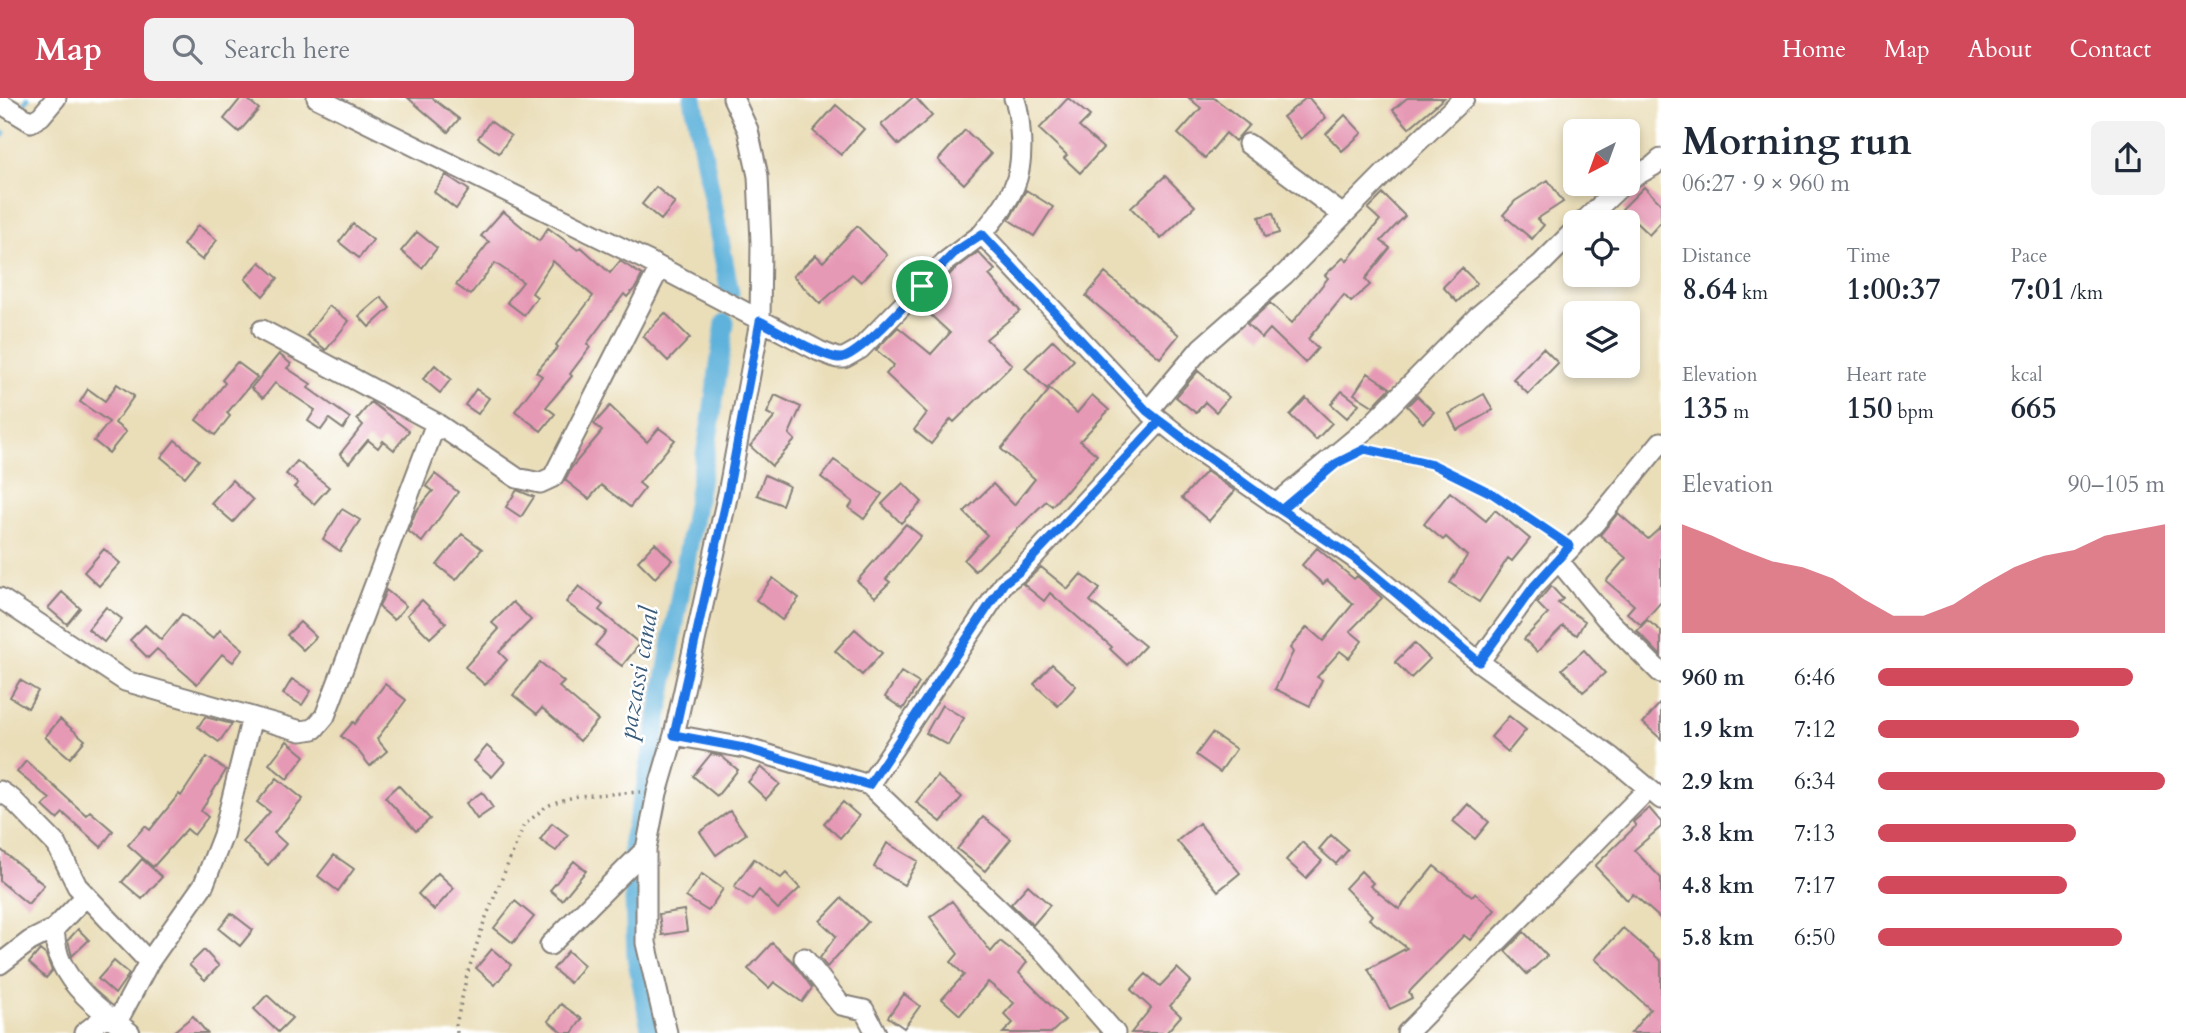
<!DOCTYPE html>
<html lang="en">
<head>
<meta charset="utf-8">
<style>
  :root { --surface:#fff; --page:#f2f2f3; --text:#1f2937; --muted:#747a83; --accent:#d1495b }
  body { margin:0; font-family:Cardo,serif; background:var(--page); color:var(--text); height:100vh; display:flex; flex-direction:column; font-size:26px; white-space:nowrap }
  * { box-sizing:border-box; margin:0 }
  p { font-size:23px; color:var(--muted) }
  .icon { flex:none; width:38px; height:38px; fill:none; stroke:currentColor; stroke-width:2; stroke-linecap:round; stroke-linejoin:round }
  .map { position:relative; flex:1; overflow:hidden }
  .details { display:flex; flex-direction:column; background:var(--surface); width:525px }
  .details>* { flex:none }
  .needle { width:46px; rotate:221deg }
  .buttons { position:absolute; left:1563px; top:21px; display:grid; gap:14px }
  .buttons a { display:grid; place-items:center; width:77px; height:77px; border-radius:10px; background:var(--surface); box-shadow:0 4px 10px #0003; font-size:35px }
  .pin { position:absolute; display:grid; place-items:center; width:60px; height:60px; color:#fff; margin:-30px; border:4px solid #fff; border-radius:50%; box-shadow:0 2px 7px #0007 }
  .round { display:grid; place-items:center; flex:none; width:74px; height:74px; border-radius:10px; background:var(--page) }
  .headline { display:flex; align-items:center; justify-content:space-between; height:119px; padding:0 21px }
  h1 { font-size:38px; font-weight:700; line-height:52px }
  .metrics { display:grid; grid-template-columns:repeat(3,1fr); gap:10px; height:119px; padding:7px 21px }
  .metrics div { display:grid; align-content:center }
  .metrics b { font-size:30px; font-weight:700 }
  .metrics small { font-size:19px; font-weight:400 }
  .metrics p { font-size:19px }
  .chart { height:196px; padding:14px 21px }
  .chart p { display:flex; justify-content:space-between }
  .chart svg { width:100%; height:126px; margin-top:7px; fill:var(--accent); opacity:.7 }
  ul { padding:0 21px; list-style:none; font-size:23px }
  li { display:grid; grid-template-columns:112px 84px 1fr; align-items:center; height:52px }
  li i { height:18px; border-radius:9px; background:var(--accent) }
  header { display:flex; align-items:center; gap:42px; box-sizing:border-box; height:98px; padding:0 35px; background:var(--accent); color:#fff }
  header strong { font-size:33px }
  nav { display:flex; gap:38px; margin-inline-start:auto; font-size:24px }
  .search { width:490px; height:63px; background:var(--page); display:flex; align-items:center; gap:18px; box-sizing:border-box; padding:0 24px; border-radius:10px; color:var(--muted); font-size:26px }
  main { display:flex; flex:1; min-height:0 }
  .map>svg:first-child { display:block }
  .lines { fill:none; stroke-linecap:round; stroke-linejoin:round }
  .stream { stroke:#5fb2db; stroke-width:5 }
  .canal { stroke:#5fb2db; stroke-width:19 }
  .building { fill:#e699b5 }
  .street-casing { stroke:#86807a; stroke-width:23 }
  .path { stroke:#86807a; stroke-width:3.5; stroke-dasharray:2 5; stroke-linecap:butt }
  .street { stroke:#fff; stroke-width:19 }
  .route-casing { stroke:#fff; stroke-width:14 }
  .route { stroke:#1a73e8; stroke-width:9 }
  .labels { text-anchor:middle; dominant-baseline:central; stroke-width:5; stroke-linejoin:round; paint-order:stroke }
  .water-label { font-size:26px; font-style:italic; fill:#3a5c7b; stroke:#fff }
</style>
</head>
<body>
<header>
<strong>Map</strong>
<div class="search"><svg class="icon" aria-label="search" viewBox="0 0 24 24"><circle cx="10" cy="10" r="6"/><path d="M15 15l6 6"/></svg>Search here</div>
<nav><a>Home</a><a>Map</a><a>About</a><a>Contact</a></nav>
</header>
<main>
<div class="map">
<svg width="1661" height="935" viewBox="0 0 1661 935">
  <rect width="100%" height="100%" fill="#fff"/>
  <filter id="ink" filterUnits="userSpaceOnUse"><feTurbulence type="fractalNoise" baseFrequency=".0143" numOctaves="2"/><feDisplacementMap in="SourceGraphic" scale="14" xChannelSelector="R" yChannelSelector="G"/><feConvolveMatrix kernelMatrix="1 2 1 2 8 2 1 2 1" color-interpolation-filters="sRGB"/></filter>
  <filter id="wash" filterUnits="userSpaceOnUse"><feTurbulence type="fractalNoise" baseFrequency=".00686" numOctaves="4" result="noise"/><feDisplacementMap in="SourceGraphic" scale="28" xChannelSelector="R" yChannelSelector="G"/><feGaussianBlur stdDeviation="1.57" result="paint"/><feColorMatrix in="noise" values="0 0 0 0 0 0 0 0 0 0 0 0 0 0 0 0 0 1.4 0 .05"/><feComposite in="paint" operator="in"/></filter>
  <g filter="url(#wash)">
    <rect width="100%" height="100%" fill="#eadeb9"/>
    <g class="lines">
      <path class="stream" d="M26 4 28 0
        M0 40 4 35"/>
      <path class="canal" d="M693 0 730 195
        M651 935 636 858 632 742 645 693 711 323 725 225"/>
    </g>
    <g id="blocks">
      <path class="building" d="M241 0H246L259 11 239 34 224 21Z
        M408 0H432L459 21 448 34Z
        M912 0H916L932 18 899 47 881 27Z
        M1068 0 1090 18 1079 29 1103 50 1080 75 1064 60 1067 57 1039 31Z
        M1189 0H1214L1249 27 1235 43 1226 35 1205 60 1178 36 1201 10Z
        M1306 0H1309L1326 20 1301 41 1283 19Z
        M1407 0H1444L1409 30 1393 12Z
        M836 7 864 31 841 57 813 33Z
        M1345 17 1362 35 1342 53 1326 36Z
        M490 23 511 38 499 55 478 40Z
        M965 32 991 56 964 86 938 62Z
        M446 77 469 92 456 111 434 94Z
        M1165 78 1195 108 1161 141 1131 110Z
        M1548 82 1563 104 1537 121 1544 127 1532 141 1503 117 1515 103Z
        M656 89 675 105 661 122 642 106Z
        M1644 89 1661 106V124L1649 137 1622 111Z
        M1026 92 1053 109 1034 138 1009 122Z
        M1383 96 1405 118 1381 143 1390 150 1365 181 1370 187 1351 204 1344 197 1308 241 1318 250 1305 265 1270 231 1262 240 1247 226 1270 205 1292 225 1328 180 1325 177 1344 159 1347 163 1380 122 1368 111Z
        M503 113 539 143 548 130 578 152 581 149 610 175 620 163 642 177 636 189 627 199 624 196 587 246 590 249 570 276 572 278 546 309 555 316 541 333 515 313 542 278 536 274 558 249 556 247 593 198 553 163 532 195 537 199 524 217 507 204 523 184 495 165 470 197 456 187 489 144 481 138Z
        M1273 115 1279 135 1265 139 1259 119Z
        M353 126 373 142 359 160 339 144Z
        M198 127 217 142 202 162 183 147Z
        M857 128 887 157 861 184 852 176 820 206 793 178 816 157 823 164Z
        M417 134 437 150 422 170 401 153Z
        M978 154 995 172 989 177 1020 213 986 241 1012 267 954 324 951 321 931 346 914 332 927 315 886 276 894 267 876 252 898 229 931 256 950 235 920 207 953 173Z
        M260 164 278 180 263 198 245 181Z
        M1462 170 1477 185 1457 204 1443 189Z
        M1105 175 1179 237 1160 260 1086 198Z
        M381 199 390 210 369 229 359 218Z
        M329 208 349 223 326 252 307 237Z
        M665 215 690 240 668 263 643 238Z
        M1053 242 1074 262 1047 291 1025 270Z
        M1543 250 1558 265 1528 296 1513 281Z
        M279 256 291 266 287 270 311 286 308 290 350 320 343 331 329 321 321 332 308 323 315 312 275 285 263 300 251 290Z
        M237 264 257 279 227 315 230 318 215 337 196 322 225 285 222 282Z
        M435 267 451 281 440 295 423 281Z
        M1198 273 1229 299 1216 314 1205 304 1196 315 1176 299Z
        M1368 275 1390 290 1373 308 1354 296Z
        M117 286 134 298 115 325 126 334 109 355 94 343 109 324 80 304 88 291 105 303Z
        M476 291 489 300 478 316 465 307Z
        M1050 291 1077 315 1092 297 1109 312 1080 343 1097 357 1066 394 1065 393 1052 408 1046 403 975 473 964 462 987 437 964 414 993 386 1014 407 1035 381 1001 351Z
        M1342 293 1359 306 1347 320 1331 306Z
        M1484 296 1493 312 1457 332 1449 316Z
        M775 297 801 309 789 336 795 342 772 368 750 348 775 319 767 315Z
        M1417 298 1434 314 1423 325 1407 308Z
        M1306 300 1332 325 1316 342 1290 317Z
        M371 304 409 333 394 352 383 343 378 350 368 342 349 365 340 356 363 327 357 321Z
        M610 308 647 344 659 330 675 342 639 385 645 390 630 409 601 387 589 401 565 382 571 370 602 333 594 326Z
        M175 342 199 362 185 379 161 359Z
        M834 362 882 396 864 421 849 410 853 404 821 379Z
        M297 363 329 389 314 406 294 389 298 385 286 376Z
        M1206 373 1235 393 1209 423 1182 400Z
        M435 376 458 394 422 444 408 433 416 413 433 393 426 388Z
        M765 377 789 388 782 407 757 397Z
        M232 382 253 402 233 424 211 405Z
        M903 385 922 404 901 425 882 406Z
        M517 392 534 399 521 419 506 409Z
        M1450 394 1486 423 1495 412 1530 441 1512 463 1508 460 1479 504 1450 485 1467 458 1446 439 1443 442 1424 426Z
        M342 411 360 422 340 453 323 441Z
        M1618 415 1648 441 1661 429V504L1641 527 1627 515 1634 507 1606 483 1626 460 1600 437Z
        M906 426 921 438 886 481 890 484 875 499 857 483Z
        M462 436 482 451 456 482 437 467Z
        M655 445 672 462 655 480 638 463Z
        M1317 450 1354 481 1357 478 1382 500 1350 533 1362 543 1349 560 1340 553 1317 579 1322 582 1310 608 1275 591 1293 554 1290 550 1307 529 1323 543 1353 506 1327 482 1323 486 1302 467Z
        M104 451 120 465 99 488 84 474Z
        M1041 469 1068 491 1081 476 1100 491 1090 503 1145 548 1127 567 1110 551 1112 549 1050 495 1044 503 1023 486Z
        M773 480 799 500 782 522 756 502Z
        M579 488 603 507 599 512 640 546 622 568 595 547 606 534 566 504Z
        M1551 488 1563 501 1558 505 1585 523 1577 537 1563 528 1537 554 1524 541 1548 516 1537 505Z
        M386 492 406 508 394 522 379 509Z
        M62 494 80 510 67 526 48 510Z
        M422 502 446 525 430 540 407 517Z
        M513 504 531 522 499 554 507 562 485 587 465 569 499 531 492 525Z
        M106 509 122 521 104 544 88 531Z
        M182 516 213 541 220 532 243 551 233 564 222 556 197 586 157 551 148 560 130 542 145 527 161 542Z
        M1647 522 1661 533V558L1637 533Z
        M300 524 316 539 303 552 287 537Z
        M855 531 882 555 862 577 835 553Z
        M1414 545 1430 561 1411 580 1395 564Z
        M1584 552 1605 575 1583 594 1562 571Z
        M540 564 564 584 559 589 598 622 580 643 542 610 537 616 513 597Z
        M1052 566 1076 588 1058 608 1034 586Z
        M901 574 919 585 903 611 885 599Z
        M292 581 311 593 302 607 283 596Z
        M20 582 38 593 28 610 10 599Z
        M385 586 406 602 377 641 387 653 370 668 355 649 341 638 353 624 355 626Z
        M1661 604V641L1643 625Z
        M942 607 964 620 948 647 926 635Z
        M1509 618 1526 632 1508 654 1491 639Z
        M205 619 232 626 219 644 198 629Z
        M60 621 85 642 70 660 45 639Z
        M1212 635 1236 651 1220 674 1196 657Z
        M287 643 305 658 287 681 269 666Z
        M487 648 505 664 492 679 474 663Z
        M711 656 721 658 738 672 717 698 693 678Z
        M207 659 226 672 201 713 208 719 194 737 187 731 153 769 128 747 145 728 150 732 179 696 181 698Z
        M26 663 86 717 90 713 113 733 101 749 63 715 57 721 43 708 50 701 17 674Z
        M761 669 780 686 766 701 748 684Z
        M937 678 962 699 941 724 916 704Z
        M277 680 303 701 274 735 286 746 268 767 243 744 270 714 257 704Z
        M398 687 430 721 416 733 385 699Z
        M482 694 493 710 477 721 466 705Z
        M843 704 859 718 840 740 824 725Z
        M1468 706 1489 724 1475 741 1453 723Z
        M1649 710 1661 724V729L1634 752 1661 780V821L1633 796 1627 802 1595 768 1636 728 1633 724Z
        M730 713 746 736 716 757 700 734Z
        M983 719 1011 741 985 773 957 751Z
        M552 725 568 737 556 753 540 742Z
        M1199 725 1240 775 1218 793 1177 743Z
        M1331 737 1348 752 1336 766 1319 751Z
        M1302 744 1322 763 1306 780 1286 762Z
        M887 745 918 763 904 787 874 769Z
        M0 751 44 787 28 806 0 783Z
        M334 757 354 771 338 793 318 778Z
        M142 761 162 779 142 801 122 784Z
        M754 761 781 780 786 775 800 790 778 811 759 792 752 801 734 789Z
        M574 763 586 773 562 802 550 792Z
        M1434 768 1472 798 1475 795 1495 812 1470 842 1464 837 1409 894 1412 900 1390 911 1368 871 1407 850 1369 821 1372 817 1345 790 1361 773 1373 785 1370 788 1399 811Z
        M438 775 454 790 434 812 418 796Z
        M702 776 723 791 708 813 686 799Z
        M1028 787 1050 807 1033 827 1011 806Z
        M842 800 868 824 827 869 820 860 836 838 820 823Z
        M515 803 534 819 513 845 494 830Z
        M952 803 991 854 1000 843 1027 864 1019 875 1065 922 1051 935H1003L1013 925 1004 916 1014 905 988 884 960 917 942 901 964 877 951 864 958 856 930 819Z
        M684 812 687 833 662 837 659 816Z
        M231 815 253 832 240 848 219 831Z
        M1623 830 1661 863V935H1631L1650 911 1595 861Z
        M78 831 89 842 72 858 68 842Z
        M1524 834 1547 858 1527 876 1505 853Z
        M772 845 792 863 812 890 802 904 774 884 769 890 748 871Z
        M492 851 511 867 495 887 476 870Z
        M40 852 46 857 52 873 46 880 29 865Z
        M204 852 219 868 205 882 189 867Z
        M568 853 584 867 570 885 553 871Z
        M114 863 129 876 115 896 98 881Z
        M1177 870 1191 883 1170 908 1181 918 1166 935H1131L1151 910 1131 892 1146 876 1160 888Z
        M904 896 920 908 904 930 888 919Z
        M267 897 292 920 278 934 254 911Z
        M561 906 582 921 572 935H563L548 923Z
        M193 918 207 935H172Z"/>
    </g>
  </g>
  <g filter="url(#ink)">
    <use href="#blocks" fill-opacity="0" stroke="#86807a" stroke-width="2"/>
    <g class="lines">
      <defs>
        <path id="street" d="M317 0 646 162 819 253 837 260H844L860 251 945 164 982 136
          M1014 0C1019 10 1019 21 1020 32 1025 81 1012 99 982 136L1148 313 1193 349 1354 460 1479 564 1611 659 1661 701
          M0 5 31 24 41 18 56 0
          M1248 46 1343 117
          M1628 82 1653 68 1661 61
          M1583 124 1623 86
          M262 232 436 325 517 380 540 385 553 379 659 171
          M1148 313 1201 250 1285 176 1386 74 1464 0
          M1275 407 1370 328 1479 217 1542 165 1575 132
          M1558 462 1605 519 1661 575
          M0 500 125 583 301 633 314 631 325 618 436 325
          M1479 564 1534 488 1594 426 1661 344
          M674 637 745 650 869 687
          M0 693 12 701 57 747 77 788 149 864
          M86 798 54 831C55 841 56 854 61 864 75 895 104 914 130 935
          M550 847 646 751
          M804 860 841 907 864 912 876 935
          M0 866 30 843 54 831
          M117 924 149 864 204 786 223 737 252 619
          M84 935 106 918
          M667 935 646 845V751L657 695 674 637 728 395 760 223 761 145 758 78 748 32 733 0
          M1115 935 1047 857 869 687 1004 485 1020 473 1160 323
          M1407 935 1648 691"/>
      </defs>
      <use href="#street" class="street-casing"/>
      <path class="path" d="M1370 352 1431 366 1493 395 1557 439
        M457 935 456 927 467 877 484 824 524 727 547 708 559 703 578 698 640 694"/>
      <use href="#street" class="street"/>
    </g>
  </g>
  <g class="lines" filter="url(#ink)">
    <defs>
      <path id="route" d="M922 188C909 203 857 260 840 260 823 260 777 232 760 223L728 395 674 637 744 650 869 687 1004 485 1020 473 1160 323 1281 412 1337 365 1365 351 1432 366 1493 396 1570 448 1534 488 1479 564 1354 460 1281 412 1275 407 1193 349 1147 313 982 136 956 153 922 188"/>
    </defs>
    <use href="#route" class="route-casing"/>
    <use href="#route" class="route"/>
  </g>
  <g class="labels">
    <g class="water-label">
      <text transform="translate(638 575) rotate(-80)">pazassi canal</text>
    </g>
  </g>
</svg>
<div class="buttons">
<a><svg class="needle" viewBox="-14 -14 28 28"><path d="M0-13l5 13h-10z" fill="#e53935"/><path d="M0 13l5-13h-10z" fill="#747a83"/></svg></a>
<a><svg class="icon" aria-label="locate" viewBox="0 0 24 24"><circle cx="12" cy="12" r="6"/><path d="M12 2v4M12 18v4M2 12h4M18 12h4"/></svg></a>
<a><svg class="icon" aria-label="layers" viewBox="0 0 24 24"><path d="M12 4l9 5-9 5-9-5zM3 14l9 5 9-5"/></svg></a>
</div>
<div class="pin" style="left:922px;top:188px;background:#1e9e55"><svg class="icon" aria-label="arrive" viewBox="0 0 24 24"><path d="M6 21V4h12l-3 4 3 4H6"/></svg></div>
</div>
<section class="details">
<div class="headline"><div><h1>Morning run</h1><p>06:27 · 9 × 960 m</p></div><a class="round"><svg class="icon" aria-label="share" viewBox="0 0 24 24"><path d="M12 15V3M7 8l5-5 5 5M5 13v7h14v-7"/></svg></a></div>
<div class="metrics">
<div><p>Distance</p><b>8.64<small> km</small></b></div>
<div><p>Time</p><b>1:00:37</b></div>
<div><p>Pace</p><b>7:01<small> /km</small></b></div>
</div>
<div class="metrics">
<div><p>Elevation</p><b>135<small> m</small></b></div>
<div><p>Heart rate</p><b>150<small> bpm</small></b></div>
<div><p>kcal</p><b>665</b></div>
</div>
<div class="chart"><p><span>Elevation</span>90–105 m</p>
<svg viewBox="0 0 160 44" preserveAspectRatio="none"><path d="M0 44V6L10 10L20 15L30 19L40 21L50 25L60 32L70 38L80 38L90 34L100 27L110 21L120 17L130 15L140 10L150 8L160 6V44z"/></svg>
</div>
<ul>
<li><b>960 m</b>6:46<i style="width:89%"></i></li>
<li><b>1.9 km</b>7:12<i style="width:70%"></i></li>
<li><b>2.9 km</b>6:34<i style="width:100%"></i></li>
<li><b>3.8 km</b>7:13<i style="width:69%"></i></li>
<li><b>4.8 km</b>7:17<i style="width:66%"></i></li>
<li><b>5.8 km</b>6:50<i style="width:85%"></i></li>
</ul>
</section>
</main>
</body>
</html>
